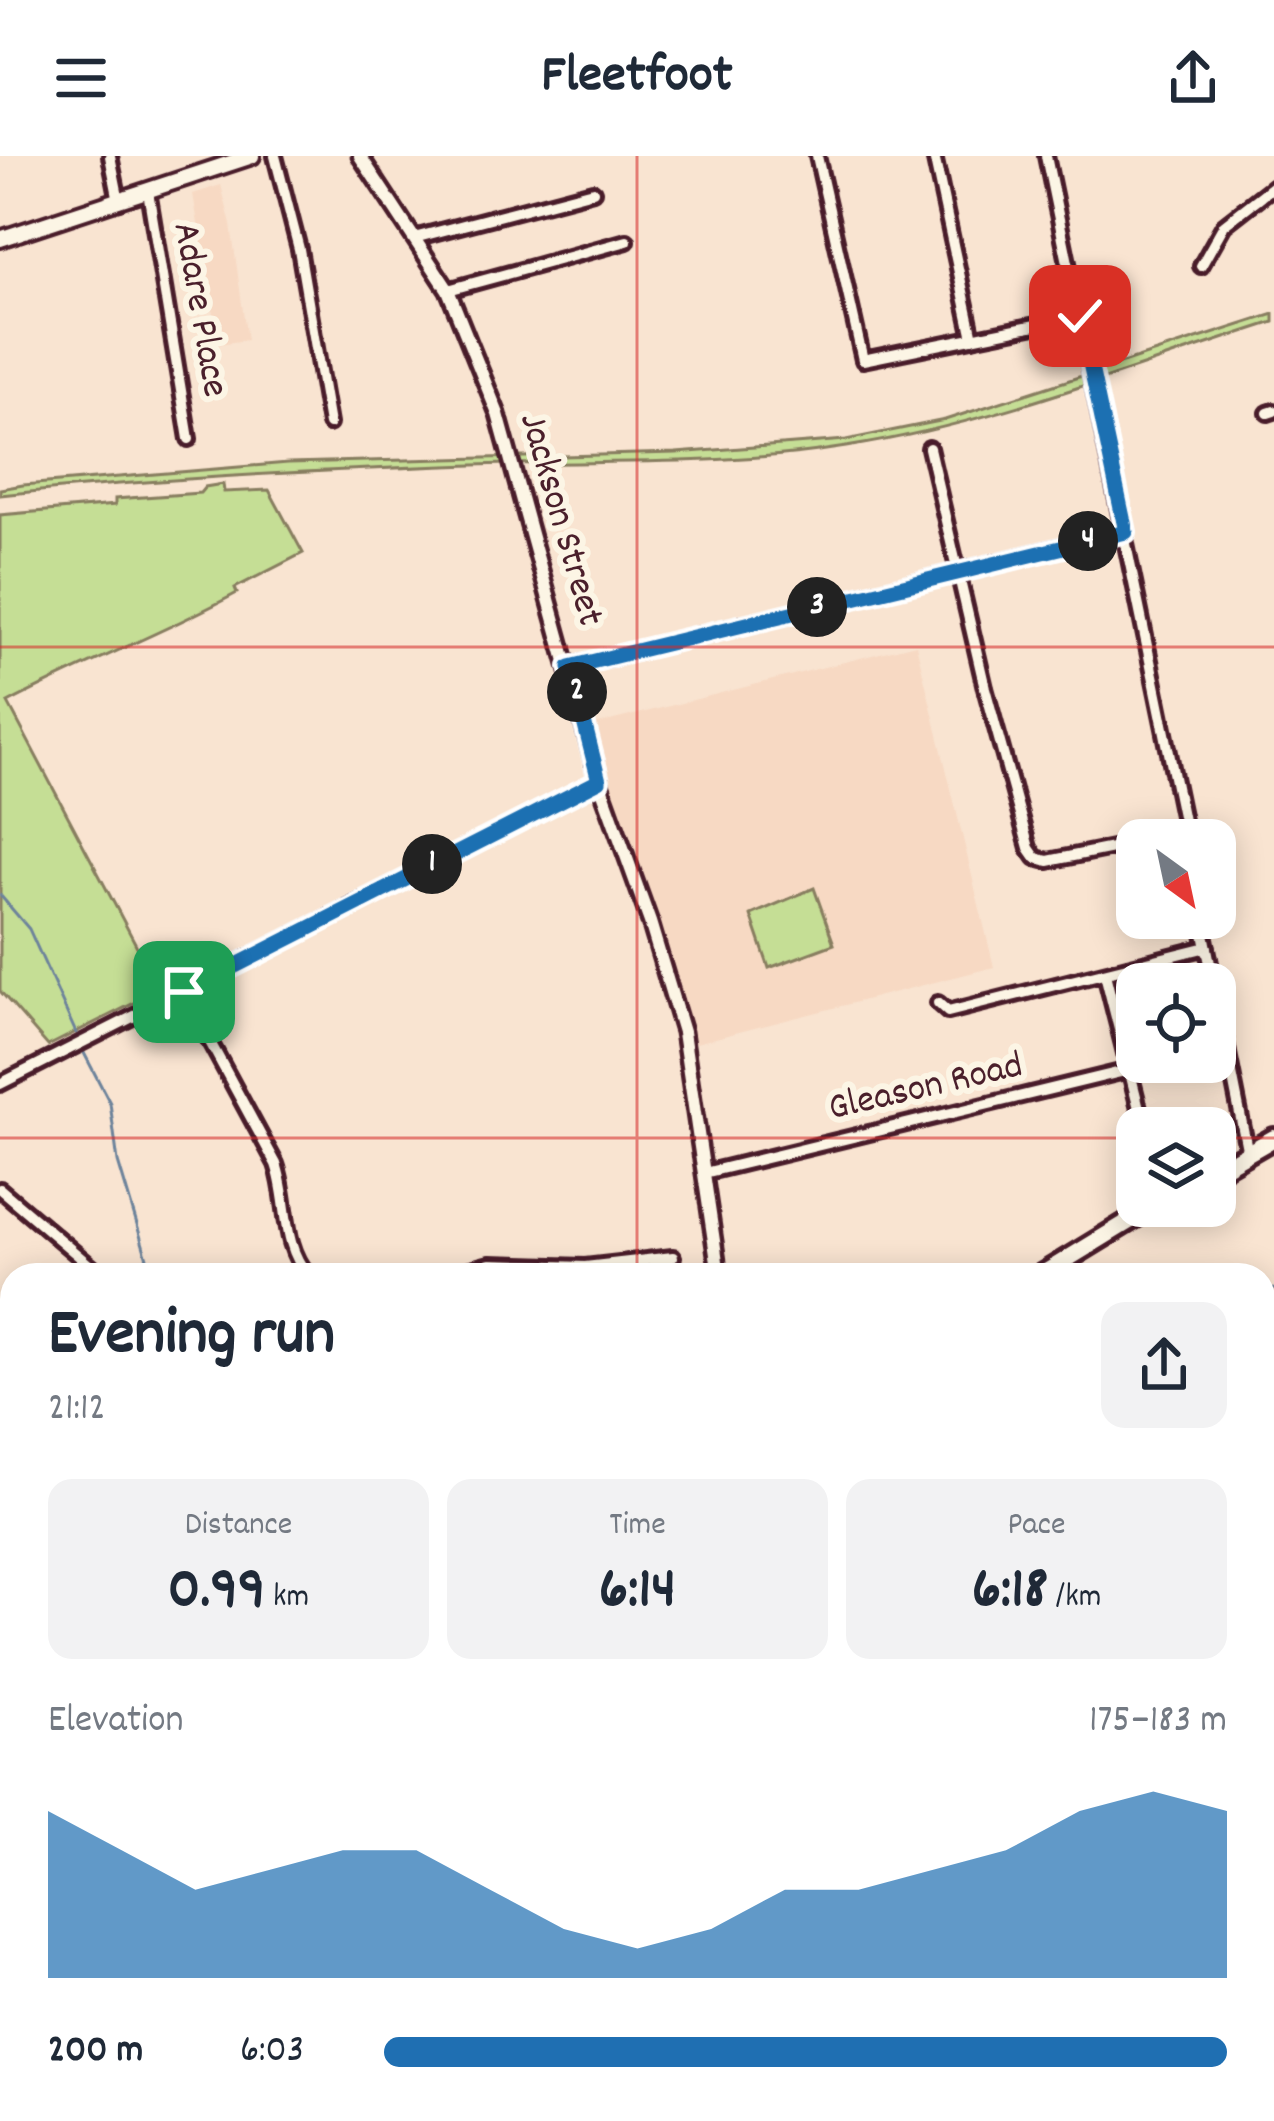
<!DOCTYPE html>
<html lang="en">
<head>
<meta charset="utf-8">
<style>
  :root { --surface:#fff; --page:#f2f2f3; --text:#1f2937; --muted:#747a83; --accent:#1f6fb2 }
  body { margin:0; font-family:Dekko,sans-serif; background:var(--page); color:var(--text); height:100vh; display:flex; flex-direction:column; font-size:45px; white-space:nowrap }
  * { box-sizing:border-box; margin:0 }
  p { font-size:39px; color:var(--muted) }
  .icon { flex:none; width:66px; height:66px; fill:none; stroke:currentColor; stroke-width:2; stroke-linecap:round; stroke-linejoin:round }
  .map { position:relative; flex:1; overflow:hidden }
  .details { position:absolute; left:0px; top:1107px; width:1275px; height:858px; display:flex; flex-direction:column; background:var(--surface); border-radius:36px 36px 0 0; box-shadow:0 6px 30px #0003 }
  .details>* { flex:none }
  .needle { width:78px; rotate:147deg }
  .fabs { position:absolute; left:1116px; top:663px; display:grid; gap:24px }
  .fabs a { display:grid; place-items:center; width:120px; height:120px; border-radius:24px; background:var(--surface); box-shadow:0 6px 30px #0003; font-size:60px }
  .pin { position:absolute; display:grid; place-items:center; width:102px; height:102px; color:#fff; margin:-51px; border-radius:24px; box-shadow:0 6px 18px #0006 }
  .km { position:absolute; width:60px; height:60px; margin:-30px; border-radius:50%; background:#222; color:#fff; font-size:33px; line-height:60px; text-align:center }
  .round { display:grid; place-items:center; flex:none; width:126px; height:126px; border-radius:24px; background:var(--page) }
  .head { display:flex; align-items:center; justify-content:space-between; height:204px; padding:0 48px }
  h1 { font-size:66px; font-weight:800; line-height:90px }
  .figures { display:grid; grid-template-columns:repeat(3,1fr); gap:18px; height:204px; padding:12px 48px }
  .figures div { display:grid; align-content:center; border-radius:24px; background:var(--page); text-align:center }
  .figures b { font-size:60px; font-weight:800 }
  .figures small { font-size:33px; font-weight:400 }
  .figures p { font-size:33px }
  .chart { height:336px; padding:24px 48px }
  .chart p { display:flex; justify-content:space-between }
  .chart svg { width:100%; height:216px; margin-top:12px; fill:var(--accent); opacity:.7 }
  ul { padding:0 48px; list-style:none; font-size:39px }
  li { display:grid; grid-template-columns:192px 144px 1fr; align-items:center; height:90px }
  li i { height:30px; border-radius:15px; background:var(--accent) }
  header { display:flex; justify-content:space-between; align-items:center; height:156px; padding:0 48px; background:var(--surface); font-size:54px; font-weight:800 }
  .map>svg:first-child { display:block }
  .built { fill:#f7d9c3 }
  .green { fill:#c5de95; stroke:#887e60; stroke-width:3 }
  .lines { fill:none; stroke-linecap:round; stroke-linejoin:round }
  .stream { stroke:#6d839b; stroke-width:3 }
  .minor-casing { stroke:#4a1f2b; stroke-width:20 }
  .tertiary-casing { stroke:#4a1f2b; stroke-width:21 }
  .secondary-casing { stroke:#4a1f2b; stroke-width:22 }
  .primary-casing { stroke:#4a1f2b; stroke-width:26 }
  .motorway-casing { stroke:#4a1f2b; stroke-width:27 }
  .minor { stroke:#fcf5e5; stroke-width:10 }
  .tertiary { stroke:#fcf5e5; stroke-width:12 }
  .secondary { stroke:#fcf5e5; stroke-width:14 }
  .primary { stroke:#fcf5e5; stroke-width:16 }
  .motorway { stroke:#fcf5e5; stroke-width:18 }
  .rail { stroke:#4a1f2b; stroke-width:3; stroke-dasharray:18 9; stroke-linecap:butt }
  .motorway-bridge-casing { stroke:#4a1f2b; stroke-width:27; stroke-linecap:butt }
  .motorway-bridge { stroke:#fcf5e5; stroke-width:18 }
  .route-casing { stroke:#fff; stroke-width:24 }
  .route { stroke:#1f6fb2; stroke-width:15 }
  .grid { fill:none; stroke:#d62828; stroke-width:3; stroke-opacity:0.55 }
  .labels { text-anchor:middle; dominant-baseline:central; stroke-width:12; stroke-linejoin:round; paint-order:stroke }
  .street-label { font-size:39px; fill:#4a1f2b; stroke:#fcf5e5 }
</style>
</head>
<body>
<header><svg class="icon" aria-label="menu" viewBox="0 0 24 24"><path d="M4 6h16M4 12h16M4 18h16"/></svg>Fleetfoot<svg class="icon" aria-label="share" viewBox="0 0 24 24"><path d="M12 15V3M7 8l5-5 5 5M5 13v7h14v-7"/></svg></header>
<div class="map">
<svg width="1274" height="1965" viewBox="0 0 1274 1965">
  <rect width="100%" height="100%" fill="#f9e4d1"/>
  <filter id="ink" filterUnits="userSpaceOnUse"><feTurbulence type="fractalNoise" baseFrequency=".00833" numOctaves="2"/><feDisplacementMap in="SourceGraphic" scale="24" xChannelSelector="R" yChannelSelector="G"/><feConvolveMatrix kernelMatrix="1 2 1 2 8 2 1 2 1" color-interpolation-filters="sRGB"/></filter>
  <g filter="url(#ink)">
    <path class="built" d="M221 29 231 69 247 184 218 188 193 38Z
      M916 488 994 811 696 887 659 767 610 629 594 569Z"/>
    <path class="green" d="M1274 158V166C1133 211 993 268 846 291 735 309 621 305 509 308 339 313 170 321 0 339V333L23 329 288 307 676 297 846 284 945 264Z
      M223 328 224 336 269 334 303 397 235 432 237 437C162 478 84 507 8 547L160 834 48 890 0 835V359L115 349V343L200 337 205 331Z
      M814 732 834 788 769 812 751 759Z"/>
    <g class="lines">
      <path class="stream" d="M0 739 29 773 76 877
        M83 895 110 947 118 1006 152 1119
        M1263 1144 1274 1133
        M354 1965 359 1953"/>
      <defs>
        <path id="minor" d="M110 0 119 45
          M275 0 299 93 329 268
          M817 0 863 204 1080 160
          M934 0 973 182
          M1046 0 1187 684
          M148 35 189 283
          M414 82 593 35
          M1201 110 1224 69 1274 30
          M448 134 627 85
          M1268 257 1274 255
          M929 292 985 532 1029 692 1036 702 1048 705 1137 687
          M570 511 1126 375
          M1150 684 1186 677
          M1201 762 1214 828
          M1105 818 1144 972
          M1215 832 1248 998
          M183 836 276 1008C289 1045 281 1088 308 1119
          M938 847 948 856 1207 791
          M0 928 599 625
          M704 1017 1162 906
          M0 1033 101 1119
          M449 1119 490 1108 585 1111 673 1101
          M1263 1463 1274 1467
          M0 1944 12 1942"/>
        <path id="tertiary" d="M360 0 448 134 498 258 599 625 650 766 683 876 719 1119
          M1263 1345 1274 1287
          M1263 1556 1274 1580
          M0 1692 12 1694"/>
        <path id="secondary" d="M0 83 252 0"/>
        <path id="primary" d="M1215 1016 1274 982
          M1041 1119 1154 1050
          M0 1320 12 1330
          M1189 1953 1210 1965"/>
        <path id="motorway" d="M0 1892 12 1890
          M987 1953 1016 1965
          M1013 1953 1037 1965
          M1098 1953 1118 1965"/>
      </defs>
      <use href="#minor" class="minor-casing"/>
      <use href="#tertiary" class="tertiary-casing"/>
      <use href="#secondary" class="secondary-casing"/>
      <use href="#primary" class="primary-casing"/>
      <use href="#motorway" class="motorway-casing"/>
      <use href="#minor" class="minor"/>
      <use href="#tertiary" class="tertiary"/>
      <use href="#secondary" class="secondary"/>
      <use href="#primary" class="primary"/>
      <use href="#motorway" class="motorway"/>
      <path class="rail" d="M0 1549 12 1555
        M816 1953 841 1965"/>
      <defs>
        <path id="motorway-bridge" d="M0 1854 12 1851"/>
      </defs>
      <use href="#motorway-bridge" class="motorway-bridge-casing"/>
      <use href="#motorway-bridge" class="motorway-bridge"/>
    </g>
  </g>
  <g class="lines" filter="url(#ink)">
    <defs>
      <path id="route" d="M184 836 599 625 570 511 1126 376 1080 160"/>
    </defs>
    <use href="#route" class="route-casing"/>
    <use href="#route" class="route"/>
  </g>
  <path class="grid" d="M637 0V1119M0 491H1274M0 982H1137M1215 982H1274M0 1474H12M1263 1474H1274M637 1953V1965"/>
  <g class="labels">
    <g class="street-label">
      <text transform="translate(198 154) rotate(80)">Adare Place</text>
      <text transform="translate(559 364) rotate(74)">Jackson Street</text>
      <text transform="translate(926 933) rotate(-13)">Gleason Road</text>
    </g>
  </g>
</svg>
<div class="fabs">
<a><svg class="needle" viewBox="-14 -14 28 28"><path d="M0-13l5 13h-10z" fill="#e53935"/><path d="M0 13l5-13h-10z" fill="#747a83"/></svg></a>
<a><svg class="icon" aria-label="locate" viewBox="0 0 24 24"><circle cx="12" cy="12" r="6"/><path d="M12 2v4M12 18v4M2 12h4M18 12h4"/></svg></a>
<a><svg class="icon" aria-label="layers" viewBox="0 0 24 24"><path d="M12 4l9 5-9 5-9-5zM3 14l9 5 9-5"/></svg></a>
</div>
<div class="pin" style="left:184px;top:836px;background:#1e9e55"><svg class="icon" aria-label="arrive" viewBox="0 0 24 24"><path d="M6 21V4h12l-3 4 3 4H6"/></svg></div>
<div class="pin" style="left:1080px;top:160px;background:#d93025"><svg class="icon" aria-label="check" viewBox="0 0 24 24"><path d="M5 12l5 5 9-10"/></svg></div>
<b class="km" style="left:432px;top:708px">1</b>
<b class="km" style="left:577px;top:536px">2</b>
<b class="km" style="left:817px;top:451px">3</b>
<b class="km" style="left:1088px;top:385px">4</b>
<section class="details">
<div class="head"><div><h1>Evening run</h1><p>21:12</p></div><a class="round"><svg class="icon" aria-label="share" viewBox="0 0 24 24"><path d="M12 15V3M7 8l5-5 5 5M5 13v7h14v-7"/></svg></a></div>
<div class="figures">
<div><p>Distance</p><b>0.99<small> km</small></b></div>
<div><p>Time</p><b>6:14</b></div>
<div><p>Pace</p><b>6:18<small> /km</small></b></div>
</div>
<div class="chart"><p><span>Elevation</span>175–183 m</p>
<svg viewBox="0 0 160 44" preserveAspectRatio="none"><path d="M0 44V10L10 18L20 26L30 22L40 18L50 18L60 26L70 34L80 38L90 34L100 26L110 26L120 22L130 18L140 10L150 6L160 10V44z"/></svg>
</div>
<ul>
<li><b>200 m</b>6:03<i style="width:100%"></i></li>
</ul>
</section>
</div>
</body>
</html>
